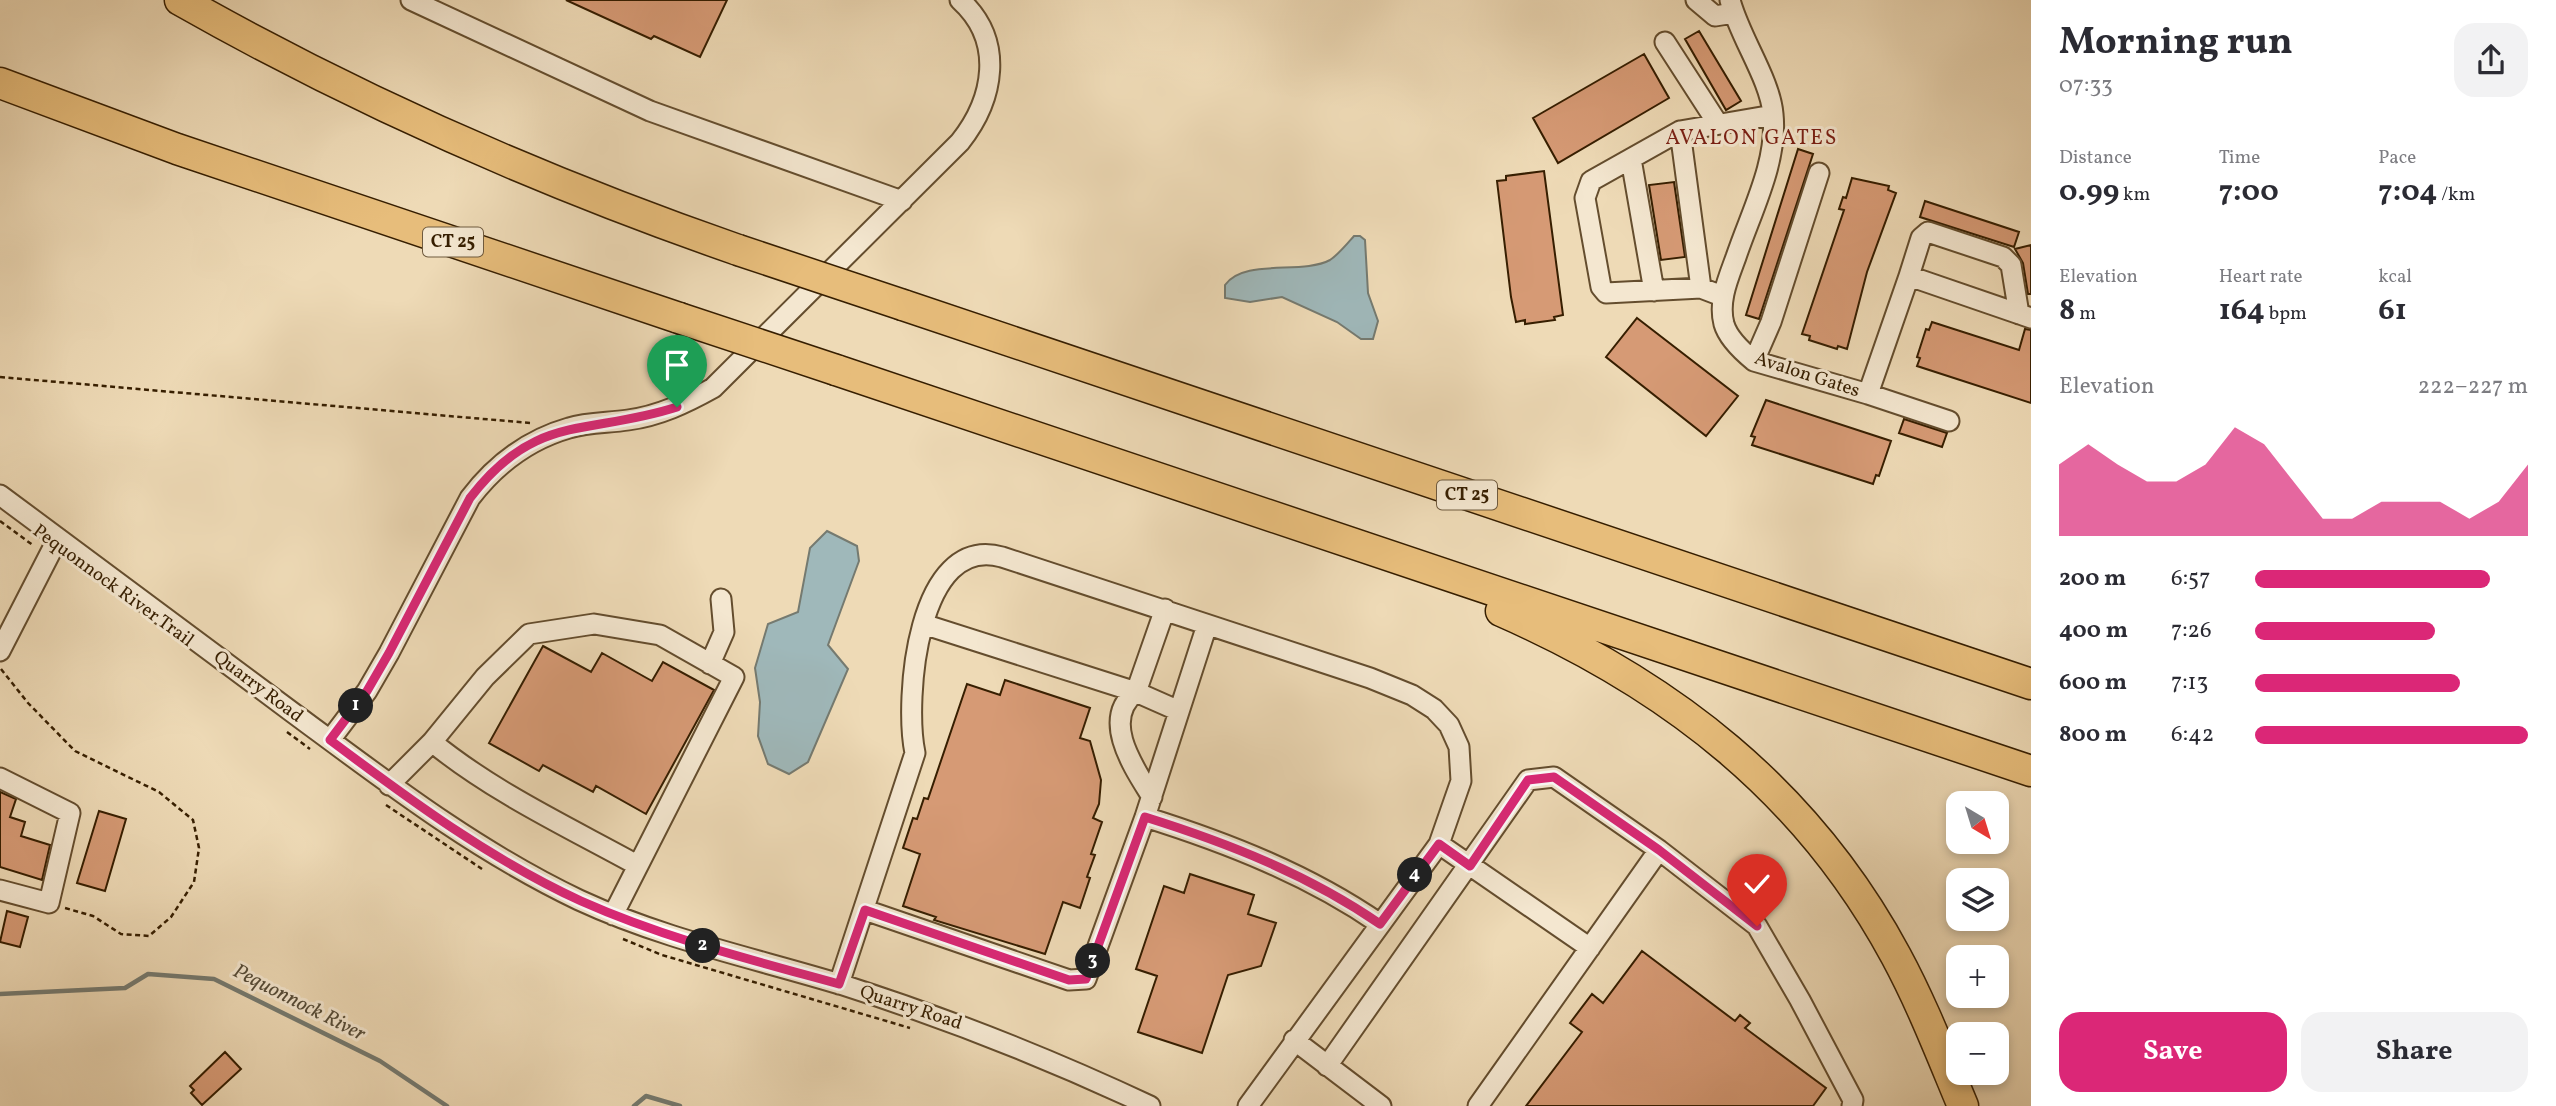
<!DOCTYPE html>
<html lang="en">
<head>
<meta charset="utf-8">
<style>
  :root { --surface:#fff; --page:#f2f2f3; --text:#2b2b33; --muted:#7c7c81; --accent:#db2777 }
  body { margin:0; font-family:Vollkorn,serif; background:var(--page); color:var(--text); height:100vh; display:flex; flex-direction:column; font-size:26px; white-space:nowrap }
  * { box-sizing:border-box; margin:0 }
  p { font-size:23px; color:var(--muted) }
  .icon { flex:none; width:38px; height:38px; fill:none; stroke:currentColor; stroke-width:2; stroke-linecap:round; stroke-linejoin:round }
  .map { position:relative; flex:1; overflow:hidden }
  .panel { display:flex; flex-direction:column; background:var(--surface); width:525px }
  .panel>* { flex:none }
  .needle { width:46px; rotate:142deg }
  .buttons { position:absolute; left:1946px; top:791px; display:grid; gap:14px }
  .buttons a { display:grid; place-items:center; width:63px; height:63px; border-radius:14px; background:var(--surface); box-shadow:0 4px 10px #0003; font-size:35px }
  .pin { position:absolute; display:grid; place-items:center; width:60px; height:60px; color:#fff; margin:-72px -30px; border-radius:50% 50% 50% 0; rotate:-45deg; box-shadow:0 0 7px #0007 }
  .pin .icon { rotate:45deg }
  .km { position:absolute; width:35px; height:35px; margin:-18px; border-radius:50%; background:#222; color:#fff; font-size:19px; line-height:35px; text-align:center }
  .round { display:grid; place-items:center; flex:none; width:74px; height:74px; border-radius:21px; background:var(--page) }
  .head { display:flex; align-items:center; justify-content:space-between; height:119px; padding:0 28px }
  h1 { font-size:38px; font-weight:700; line-height:52px }
  .figures { display:grid; grid-template-columns:repeat(3,1fr); gap:10px; height:119px; padding:7px 28px }
  .figures div { display:grid; align-content:center }
  .figures b { font-size:30px; font-weight:700 }
  .figures small { font-size:19px; font-weight:400 }
  .figures p { font-size:19px }
  .chart { height:196px; padding:14px 28px }
  .chart p { display:flex; justify-content:space-between }
  .chart svg { width:100%; height:126px; margin-top:7px; fill:var(--accent); opacity:.7 }
  .button { display:flex; gap:14px; margin-top:auto; padding:14px 28px }
  .button a { flex:1; height:80px; border-radius:21px; background:var(--accent); color:#fff; font-size:28px; font-weight:700; line-height:80px; text-align:center }
  .button a+a { background:var(--page); color:var(--text) }
  ul { padding:0 28px; list-style:none; font-size:23px }
  li { display:grid; grid-template-columns:112px 84px 1fr; align-items:center; height:52px }
  li i { height:18px; border-radius:9px; background:var(--accent) }
  main { display:flex; flex:1; min-height:0 }
  .map>svg:first-child { display:block }
  .water { fill:#9fb8ba; stroke:#757a70; stroke-width:2 }
  .lines { fill:none; stroke-linecap:round; stroke-linejoin:round }
  .stream { stroke:#757a70; stroke-width:4.5 }
  .building { fill:#d69a75; stroke:#361e00; stroke-width:2 }
  .minor-casing { stroke:#644d2e; stroke-width:23 }
  .highway-casing { stroke:#361e00; stroke-width:33 }
  .path { stroke:#361e00; stroke-width:2.5; stroke-dasharray:5 3.5; stroke-linecap:butt }
  .minor { stroke:#f4e7d0; stroke-width:19 }
  .highway { stroke:#e7bd7b; stroke-width:30 }
  .highway-bridge-casing { stroke:#361e00; stroke-width:33; stroke-linecap:butt }
  .highway-bridge { stroke:#e7bd7b; stroke-width:30 }
  .route-casing { stroke:#fff; stroke-width:14 }
  .route { stroke:#db2777; stroke-width:9 }
  .labels { text-anchor:middle; dominant-baseline:central; stroke-width:6; stroke-linejoin:round; paint-order:stroke }
  .shield { fill:#f4e7d0; stroke:#6f5a3e; stroke-width:2 }
  .shield-label { font-size:18px; font-weight:bold; fill:#361e00 }
  .street-label { font-size:19px; fill:#361e00; stroke:#f4e7d0 }
  .neighbourhood-label { font-size:21px; letter-spacing:2px; fill:#7a1f14; stroke:#f4e7d0 }
  .water-label { font-size:21px; font-style:italic; fill:#564c38; stroke:#f4e7d0 }
</style>
</head>
<body>
<main>
<div class="map">
<svg width="2031" height="1106" viewBox="0 0 2031 1106">
  <rect width="100%" height="100%" fill="#eedab6"/>
  <filter id="stains"><feTurbulence type="fractalNoise" baseFrequency=".00286" numOctaves="4"/><feColorMatrix values="0 0 0 0 .2 0 0 0 0 .09 0 0 0 0 .02 0 0 0 .5 -.17"/></filter>
  <radialGradient id="worn" r=".72"><stop offset=".6" stop-color="#630" stop-opacity="0"/><stop offset="1" stop-color="#630" stop-opacity=".3"/></radialGradient>
  <path class="water" d="M1354 236H1360L1365 240 1368 293 1378 321 1373 339H1361L1337 322 1282 297 1250 302 1225 298V285C1244 258 1302 275 1330 260 1339 254 1347 244 1354 236Z
    M827 531 857 546 859 561 828 645 848 669 808 762 789 774 768 764 758 736 760 702 755 668 768 624 798 612 810 548Z"/>
  <g class="lines">
    <path class="stream" d="M0 994 125 988 148 974 214 979 380 1061 447 1106
      M634 1106 646 1096 680 1106"/>
  </g>
  <path class="building" d="M566 0H727L700 57 654 36 651 39Z
    M1699 31 1741 101 1726 110 1685 39Z
    M1644 54 1669 98 1558 163 1533 118Z
    M1798 149 1813 154 1759 319 1746 315Z
    M1544 171 1563 315 1554 317 1555 320 1525 324V320L1516 322 1511 297 1497 181 1506 180V176Z
    M1852 178 1889 186 1888 190 1896 193 1867 272 1847 349 1838 346 1837 349 1809 340 1810 336 1802 334 1844 210 1839 209 1843 197 1846 198Z
    M1674 182 1685 257 1661 260 1649 185Z
    M1925 201 2019 232 2014 247 1920 217Z
    M2031 245V294H2028L2023 263 2015 249Z
    M1637 318 1738 396 1706 436 1606 357Z
    M1932 322 2019 350 2025 329 2031 330V403L1917 366 1920 358 1917 357 1926 329 1929 330Z
    M1766 400 1891 441 1879 476 1876 475 1873 484 1752 445 1755 437 1751 436Z
    M1904 419 1947 433 1942 447 1899 433Z
    M543 646 591 672 602 653 652 681 663 662 714 690 646 814 596 786 593 792 543 765 539 771 489 743Z
    M1005 680 1090 708 1080 738 1090 741 1101 780 1099 804 1093 818 1102 822 1091 854 1095 855 1087 877 1090 878 1080 908 1063 902 1045 954 934 920 936 917 903 906 920 854 903 848 913 818 917 819 924 798 928 799 967 684 1000 695Z
    M0 792 16 799 10 817 25 822 21 836 50 845 42 880 0 867Z
    M99 811 126 819 105 891 77 883Z
    M1190 874 1254 895 1248 914 1276 923 1261 966 1228 975 1202 1053 1138 1032 1157 976 1136 969 1164 886 1184 893Z
    M7 911 28 917 20 947 0 942Z
    M1642 951 1735 1021 1740 1015 1750 1023 1745 1028 1826 1088 1813 1106H1526L1582 1032 1570 1023 1592 994 1603 1003Z
    M225 1052 241 1069 202 1105 191 1093 194 1090 190 1086Z"/>
  <g class="lines">
    <defs>
      <path id="minor" d="M411 0 650 111 902 201
        M1696 0 1715 16 1734 13
        M1730 0C1740 38 1770 79 1773 114 1778 162 1751 212 1736 257 1728 279 1718 301 1724 324 1728 338 1743 352 1754 361L1868 394 1909 276 2031 318
        M1665 42 1718 124
        M1680 131 1701 288
        M1631 159 1654 291
        M1909 276 1921 238 1928 232 2003 257 2011 265 2019 314
        M1722 296 1701 288 1606 293 1601 287 1585 198 1591 181 1680 131 1773 115
        M1754 361 1771 322 1819 173
        M1868 394 1949 421
        M0 495C97 567 194 640 292 712 384 780 474 850 579 900 663 939 754 958 843 985 949 1019 1050 1059 1150 1106
        M923 624 1136 692 1179 711
        M0 651 58 538
        M710 664 724 632 721 599
        M330 740 367 691 389 653 470 498C496 464 527 440 569 428 588 422 608 423 628 420 659 416 686 403 713 388L960 142C994 99 1005 41 960 0
        M432 742C493 792 568 827 637 865
        M0 778 70 813 49 903 0 890
        M389 785 432 742 485 677 529 634 594 624 660 635 734 677 613 915
        M1152 797C1134 768 1100 719 1136 692L1165 609
        M1145 817C1228 843 1309 875 1380 924
        M1439 844 1590 948
        M865 910 1069 980 1086 979 1145 817 1207 625
        M839 984 915 753C904 699 917 533 1002 557L1370 678 1412 695 1434 709 1449 725 1459 747 1461 781 1439 844 1248 1106
        M1294 1040 1381 1106
        M1327 1066 1528 780 1554 777 1659 850
        M1478 1106 1659 850 1757 926 1800 1000 1853 1100 1852 1106"/>
      <path id="highway" d="M180 0C358 101 545 183 738 250
        M0 83 177 149 679 318
        M903 305 2031 684
        M836 370 2031 771
        M1501 611C1670 685 1807 791 1896 956 1922 1004 1942 1056 1963 1106"/>
    </defs>
    <use href="#minor" class="minor-casing"/>
    <use href="#highway" class="highway-casing"/>
    <path class="path" d="M0 377 530 423
      M0 521 34 546
      M1 669 28 703 75 751 159 792 193 820 199 848 194 882 171 917 149 936 121 934 93 916 65 908
      M287 732 310 749
      M386 805 482 869
      M623 939 662 955 910 1028"/>
    <use href="#minor" class="minor"/>
    <use href="#highway" class="highway"/>
    <defs>
      <path id="highway-bridge" d="M738 250 903 305
        M679 318 836 370"/>
    </defs>
    <use href="#highway-bridge" class="highway-bridge-casing"/>
    <use href="#highway-bridge" class="highway-bridge"/>
  </g>
  <g class="lines">
    <defs>
      <path id="route" d="M677 407C587 436 536 412 470 498L389 653 367 691 330 740C410 800 490 859 581 901 664 938 752 960 839 984L865 910 1069 980 1086 979 1145 817C1228 843 1309 875 1380 924L1439 844 1470 866 1528 780 1554 777 1659 850 1757 926"/>
    </defs>
    <use href="#route" class="route-casing"/>
    <use href="#route" class="route"/>
  </g>
  <g class="labels">
    <g class="shield">
      <rect x="423" y="227.5" width="60" height="29" rx="5"/>
      <rect x="1437" y="480.5" width="60" height="29" rx="5"/>
    </g>
    <g class="shield-label">
      <text x="453" y="242">CT 25</text>
      <text x="1467" y="495">CT 25</text>
    </g>
    <g class="street-label">
      <text transform="translate(1807 375) rotate(18)">Avalon Gates</text>
      <text transform="translate(113 586) rotate(36)">Pequonnock River Trail</text>
      <text transform="translate(258 687) rotate(37)">Quarry Road</text>
      <text transform="translate(911 1008) rotate(18)">Quarry Road</text>
    </g>
    <g class="neighbourhood-label">
      <text x="1752" y="138">AVALON GATES</text>
    </g>
    <g class="water-label">
      <text transform="translate(299 1003) rotate(27)">Pequonnock River</text>
    </g>
  </g>
  <rect width="100%" height="100%" filter="url(#stains)"/>
  <rect width="100%" height="100%" fill="url(#worn)"/>
</svg>
<div class="buttons">
<a><svg class="needle" viewBox="-14 -14 28 28"><path d="M0-13l5 13h-10z" fill="#e53935"/><path d="M0 13l5-13h-10z" fill="#7c7c81"/></svg></a>
<a><svg class="icon" aria-label="layers" viewBox="0 0 24 24"><path d="M12 4l9 5-9 5-9-5zM3 14l9 5 9-5"/></svg></a>
<a>+</a>
<a>−</a>
</div>
<div class="pin" style="left:677px;top:407px;background:#1e9e55"><svg class="icon" aria-label="arrive" viewBox="0 0 24 24"><path d="M6 21V4h12l-3 4 3 4H6"/></svg></div>
<div class="pin" style="left:1757px;top:926px;background:#d93025"><svg class="icon" aria-label="check" viewBox="0 0 24 24"><path d="M5 12l5 5 9-10"/></svg></div>
<b class="km" style="left:356px;top:706px">1</b>
<b class="km" style="left:703px;top:946px">2</b>
<b class="km" style="left:1093px;top:961px">3</b>
<b class="km" style="left:1415px;top:875px">4</b>
</div>
<section class="panel">
<div class="head"><div><h1>Morning run</h1><p>07:33</p></div><a class="round"><svg class="icon" aria-label="share" viewBox="0 0 24 24"><path d="M12 15V3M7 8l5-5 5 5M5 13v7h14v-7"/></svg></a></div>
<div class="figures">
<div><p>Distance</p><b>0.99<small> km</small></b></div>
<div><p>Time</p><b>7:00</b></div>
<div><p>Pace</p><b>7:04<small> /km</small></b></div>
</div>
<div class="figures">
<div><p>Elevation</p><b>8<small> m</small></b></div>
<div><p>Heart rate</p><b>164<small> bpm</small></b></div>
<div><p>kcal</p><b>61</b></div>
</div>
<div class="chart"><p><span>Elevation</span>222–227 m</p>
<svg viewBox="0 0 160 44" preserveAspectRatio="none"><path d="M0 44V19L10 12L20 19L30 25L40 25L50 19L60 6L70 12L80 25L90 38L100 38L110 32L120 32L130 32L140 38L150 32L160 19V44z"/></svg>
</div>
<ul>
<li><b>200 m</b>6:57<i style="width:86%"></i></li>
<li><b>400 m</b>7:26<i style="width:66%"></i></li>
<li><b>600 m</b>7:13<i style="width:75%"></i></li>
<li><b>800 m</b>6:42<i style="width:100%"></i></li>
</ul>
<div class="button"><a>Save</a><a>Share</a></div>
</section>
</main>
</body>
</html>
